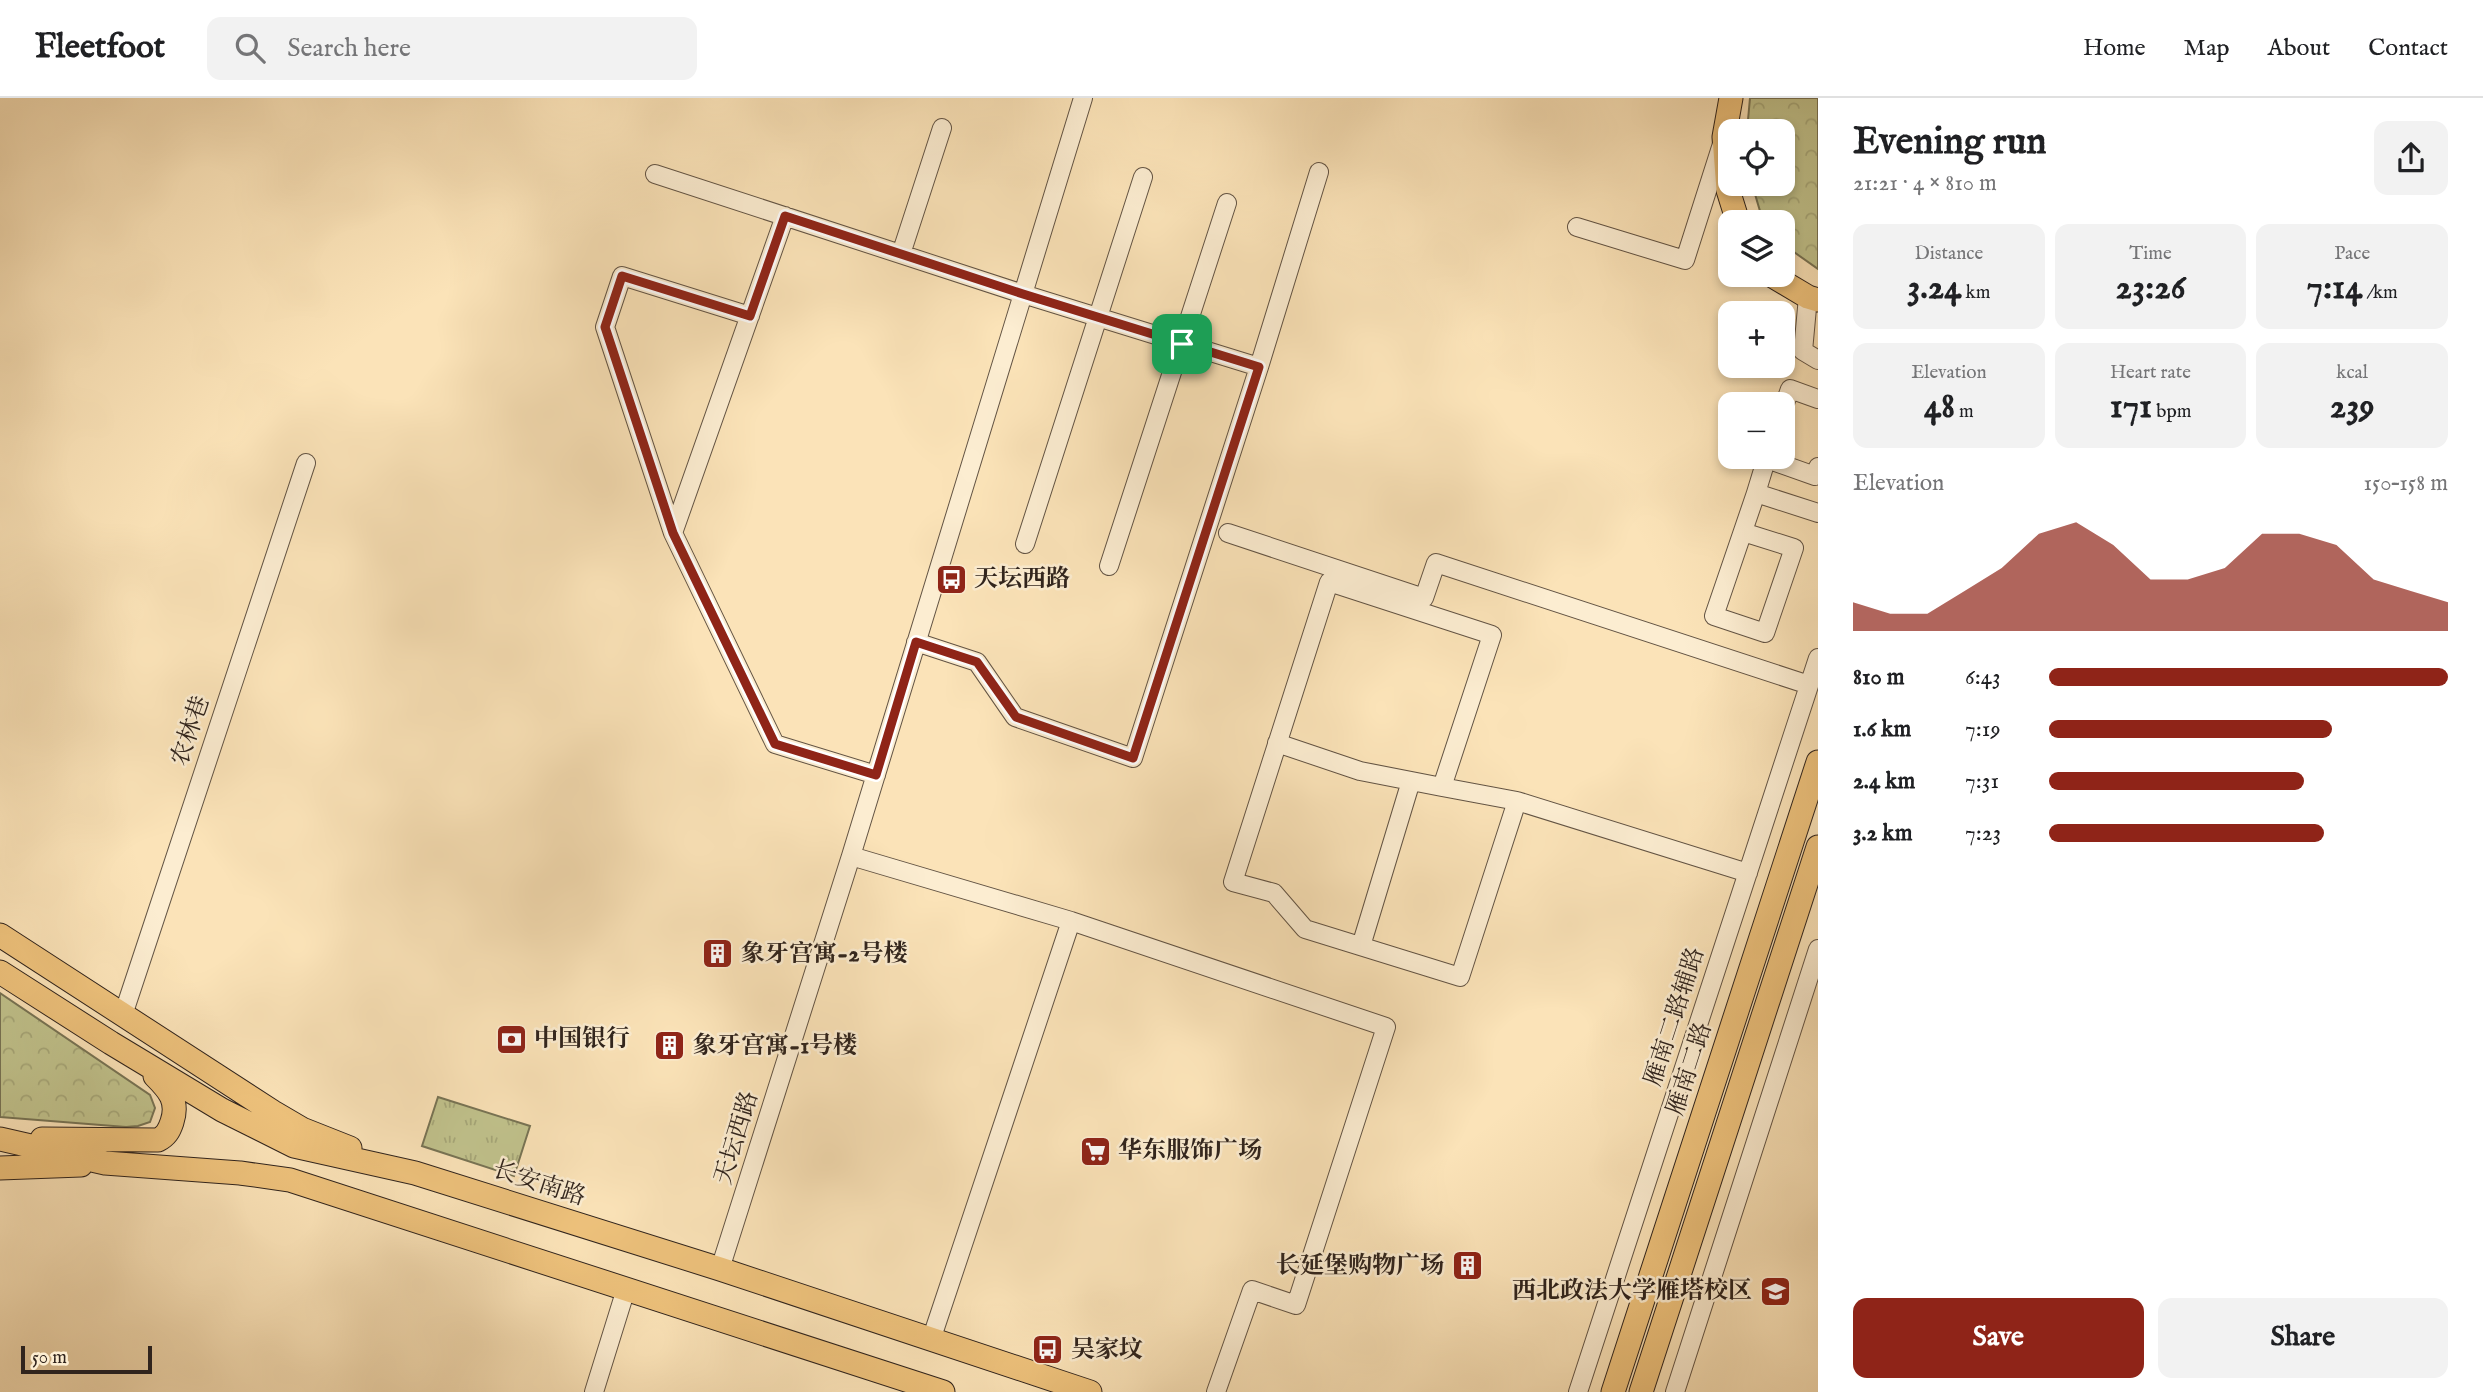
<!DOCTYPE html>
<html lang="en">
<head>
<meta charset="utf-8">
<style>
  :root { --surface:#fff; --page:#f2f2f2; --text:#202124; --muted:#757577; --line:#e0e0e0; --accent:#8f2418 }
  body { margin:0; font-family:"IM FELL English","Noto Serif SC",serif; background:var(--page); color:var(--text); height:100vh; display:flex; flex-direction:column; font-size:26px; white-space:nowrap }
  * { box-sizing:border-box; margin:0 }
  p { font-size:23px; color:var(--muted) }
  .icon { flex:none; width:38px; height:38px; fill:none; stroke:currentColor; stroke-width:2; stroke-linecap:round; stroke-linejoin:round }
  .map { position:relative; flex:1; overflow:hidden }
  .drawer { display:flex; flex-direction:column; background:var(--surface); width:665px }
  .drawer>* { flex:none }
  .buttons { position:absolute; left:1718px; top:21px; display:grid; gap:14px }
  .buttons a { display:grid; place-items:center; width:77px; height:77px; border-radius:14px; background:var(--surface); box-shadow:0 4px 10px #0003; font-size:35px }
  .scale { position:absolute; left:21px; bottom:18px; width:131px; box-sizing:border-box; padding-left:7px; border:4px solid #30241d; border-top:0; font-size:19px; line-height:24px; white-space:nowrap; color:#30241d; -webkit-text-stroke:5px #fcedd1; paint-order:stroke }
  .pin { position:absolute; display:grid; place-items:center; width:60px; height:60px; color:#fff; margin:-30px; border-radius:14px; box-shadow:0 4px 10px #0006 }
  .round { display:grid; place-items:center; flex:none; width:74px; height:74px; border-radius:14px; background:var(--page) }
  .summary { display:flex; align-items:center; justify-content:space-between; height:119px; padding:0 35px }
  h1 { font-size:38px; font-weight:700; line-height:52px }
  .stats { display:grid; grid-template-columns:repeat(3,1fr); gap:10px; height:119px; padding:7px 35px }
  .stats div { display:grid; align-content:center; border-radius:14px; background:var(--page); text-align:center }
  .stats b { font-size:35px; font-weight:700 }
  .stats small { font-size:19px; font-weight:400 }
  .stats p { font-size:19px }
  .chart { height:196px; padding:14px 35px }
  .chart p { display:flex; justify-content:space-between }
  .chart svg { width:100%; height:126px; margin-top:7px; fill:var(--accent); opacity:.7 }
  .action { display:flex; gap:14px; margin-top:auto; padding:14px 35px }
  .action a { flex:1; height:80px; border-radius:14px; background:var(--accent); color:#fff; font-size:28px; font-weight:700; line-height:80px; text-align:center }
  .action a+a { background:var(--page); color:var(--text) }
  ul { padding:0 35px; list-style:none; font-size:23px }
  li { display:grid; grid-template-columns:112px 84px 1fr; align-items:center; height:52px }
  li i { height:18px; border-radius:9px; background:var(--accent) }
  header { display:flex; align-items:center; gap:42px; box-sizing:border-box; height:98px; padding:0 35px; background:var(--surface); border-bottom:2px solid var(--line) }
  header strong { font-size:33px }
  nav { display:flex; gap:38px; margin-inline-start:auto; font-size:24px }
  .search { width:490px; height:63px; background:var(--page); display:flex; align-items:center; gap:18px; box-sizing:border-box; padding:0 24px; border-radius:14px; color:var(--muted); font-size:26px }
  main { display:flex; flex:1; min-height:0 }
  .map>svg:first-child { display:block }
  .grass { fill:url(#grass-tufts); stroke:#787455; stroke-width:2 }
  .park { fill:url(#park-crowns); stroke:#787455; stroke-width:2 }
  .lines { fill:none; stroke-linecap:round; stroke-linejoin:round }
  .minor-casing { stroke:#635444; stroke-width:20 }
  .major-casing { stroke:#30241d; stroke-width:25 }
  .minor { stroke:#fcedd1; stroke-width:18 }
  .major { stroke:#eec27c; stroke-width:23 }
  .route-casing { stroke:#fff; stroke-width:14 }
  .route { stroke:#8f2418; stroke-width:9 }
  .labels { text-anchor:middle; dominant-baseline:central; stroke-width:5; stroke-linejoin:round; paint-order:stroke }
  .poi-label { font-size:24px; font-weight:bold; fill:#30241d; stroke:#fcedd1; text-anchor:start }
  .street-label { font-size:24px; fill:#30241d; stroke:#fcedd1 }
</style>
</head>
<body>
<header>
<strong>Fleetfoot</strong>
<div class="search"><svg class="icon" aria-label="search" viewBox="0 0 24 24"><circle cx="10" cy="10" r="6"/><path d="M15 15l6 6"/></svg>Search here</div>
<nav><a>Home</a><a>Map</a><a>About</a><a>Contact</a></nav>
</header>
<main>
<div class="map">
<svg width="1818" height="1294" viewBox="0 0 1818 1294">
  <defs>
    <pattern id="grass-tufts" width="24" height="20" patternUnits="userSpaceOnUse" patternTransform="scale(1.75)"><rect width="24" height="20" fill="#c1c38d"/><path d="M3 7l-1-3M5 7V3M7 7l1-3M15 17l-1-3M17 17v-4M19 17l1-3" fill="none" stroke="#a6a779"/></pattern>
    <pattern id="park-crowns" width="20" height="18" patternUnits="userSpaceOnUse" patternTransform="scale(1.75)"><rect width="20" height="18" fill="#c1c38d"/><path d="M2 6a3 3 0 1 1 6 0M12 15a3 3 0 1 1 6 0" fill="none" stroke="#a6a779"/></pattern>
  </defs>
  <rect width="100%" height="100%" fill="#fbe3b8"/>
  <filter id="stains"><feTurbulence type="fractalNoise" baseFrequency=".00286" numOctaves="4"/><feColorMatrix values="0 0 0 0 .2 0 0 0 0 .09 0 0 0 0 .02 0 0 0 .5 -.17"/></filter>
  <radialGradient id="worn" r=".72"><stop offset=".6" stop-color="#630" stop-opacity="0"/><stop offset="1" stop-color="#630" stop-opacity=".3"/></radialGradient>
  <path class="grass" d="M438 999 530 1028 514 1078 422 1048Z"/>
  <path class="park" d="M1750 0H1818V171L1784 147 1783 124H1768L1760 113 1752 86H1783V33H1747Z
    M0 895 150 997 155 1010 150 1024 138 1028 126 1029 0 1019Z"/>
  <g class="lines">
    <defs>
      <path id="minor" d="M655 76 1023 196 1259 269 1133 660 1015 619 977 564 916 544
        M785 118 673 435 775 646 876 677
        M1577 129 1685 162 1722 46
        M901 156 942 30
        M1808 199 1803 253 1818 262
        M1259 269 1319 74
        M1783 311 1790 291 1818 301
        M1767 361 1815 378 1818 369
        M1756 395 1767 359
        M1743 434 1794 450 1765 535 1714 518 1756 395 1818 415
        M673 435 605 229 622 178 750 218
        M1228 435 1424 500 1436 465 1809 587
        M1025 446 1143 79
        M1109 468 1227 105
        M1277 645 1360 673 1442 689
        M1517 703 1442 689 1492 537 1329 484 1233 784 1274 795 1305 831 1460 879 1517 703 1748 775
        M851 758 1071 823 1386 929 1296 1207 1252 1192 1216 1294
        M1361 848 1411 683
        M123 917 306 365
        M720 1171 851 758 1083 0
        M931 1242 1071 823
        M594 1294 626 1191
        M1578 1294 1818 560
        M1675 1294 1818 851"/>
      <path id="major" d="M1731 0 1724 39 1728 92 1738 124
        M1771 177 1808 199 1818 202
        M0 837 273 1014 302 1031 350 1050
        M0 874 111 945 222 1012 294 1048 415 1075 720 1171 1090 1294
        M0 1041 105 1065 240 1075 290 1082 943 1294
        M42 1041 158 1042C166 1038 169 1033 172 1024 179 1003 169 992 155 978
        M0 1070 81 1067
        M1613 1294 1818 664
        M1641 1294 1818 749"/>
    </defs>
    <use href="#minor" class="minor-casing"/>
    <use href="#major" class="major-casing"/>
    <use href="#minor" class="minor"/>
    <use href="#major" class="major"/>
  </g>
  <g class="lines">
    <defs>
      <path id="route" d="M785 118 1023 196 1259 269 1133 660 1016 619 977 564 916 544 876 677 775 646 673 435 605 229 622 178 750 218Z"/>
    </defs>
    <use href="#route" class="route-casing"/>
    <use href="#route" class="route"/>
  </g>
  <defs>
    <symbol id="bus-square" viewBox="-11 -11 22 22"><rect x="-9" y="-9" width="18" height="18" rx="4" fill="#8f2418" stroke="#fcedd1"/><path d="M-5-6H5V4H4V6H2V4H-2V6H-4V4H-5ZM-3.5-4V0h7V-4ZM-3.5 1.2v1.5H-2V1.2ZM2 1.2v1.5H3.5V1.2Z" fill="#fff"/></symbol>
    <symbol id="building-square" viewBox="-11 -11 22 22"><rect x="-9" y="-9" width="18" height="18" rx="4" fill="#8f2418" stroke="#fcedd1"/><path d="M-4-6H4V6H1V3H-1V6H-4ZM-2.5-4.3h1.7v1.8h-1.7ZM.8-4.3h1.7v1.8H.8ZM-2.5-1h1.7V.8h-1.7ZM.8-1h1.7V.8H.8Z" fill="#fff"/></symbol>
    <symbol id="bank-square" viewBox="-11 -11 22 22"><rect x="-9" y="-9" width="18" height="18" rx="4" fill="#8f2418" stroke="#fcedd1"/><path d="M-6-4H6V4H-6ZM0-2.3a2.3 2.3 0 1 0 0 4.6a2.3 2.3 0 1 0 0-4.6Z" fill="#fff"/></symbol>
    <symbol id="supermarket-square" viewBox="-11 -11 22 22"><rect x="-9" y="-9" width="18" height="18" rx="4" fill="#8f2418" stroke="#fcedd1"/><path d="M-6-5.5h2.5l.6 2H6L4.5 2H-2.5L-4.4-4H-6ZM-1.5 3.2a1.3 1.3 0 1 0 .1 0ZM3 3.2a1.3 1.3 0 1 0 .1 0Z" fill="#fff"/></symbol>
    <symbol id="university-square" viewBox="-11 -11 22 22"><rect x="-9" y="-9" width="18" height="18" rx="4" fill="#8f2418" stroke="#fcedd1"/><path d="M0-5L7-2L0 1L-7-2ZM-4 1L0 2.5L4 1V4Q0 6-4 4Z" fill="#fff"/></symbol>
  </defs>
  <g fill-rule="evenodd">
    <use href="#bus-square" x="934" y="464" width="35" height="35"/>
    <use href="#building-square" x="700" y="838" width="35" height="35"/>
    <use href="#bank-square" x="494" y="924" width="35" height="35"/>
    <use href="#building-square" x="652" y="930" width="35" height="35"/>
    <use href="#supermarket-square" x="1078" y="1036" width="35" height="35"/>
    <use href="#building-square" x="1450" y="1150" width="35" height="35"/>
    <use href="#university-square" x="1758" y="1176" width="35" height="35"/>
    <use href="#bus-square" x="1030" y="1234" width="35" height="35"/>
  </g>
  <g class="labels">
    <g class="poi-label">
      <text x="974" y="481">天坛西路</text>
      <text x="741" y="856">象牙宫寓-2号楼</text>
      <text x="534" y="941">中国银行</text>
      <text x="693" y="948">象牙宫寓-1号楼</text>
      <text x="1118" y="1053">华东服饰广场</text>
      <text x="1444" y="1168" text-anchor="end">长延堡购物广场</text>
      <text x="1752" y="1193" text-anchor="end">西北政法大学雁塔校区</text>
      <text x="1071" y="1252">吴家坟</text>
    </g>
    <g class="street-label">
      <text transform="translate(191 633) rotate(-71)">农林巷</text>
      <text transform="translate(1675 919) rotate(-72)">雁南二路辅路</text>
      <text transform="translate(1690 971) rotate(-72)">雁南二路</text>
      <text transform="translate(737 1040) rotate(-73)">天坛西路</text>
      <text transform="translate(539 1086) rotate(18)">长安南路</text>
    </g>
  </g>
  <rect width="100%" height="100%" filter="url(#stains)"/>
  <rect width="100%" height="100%" fill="url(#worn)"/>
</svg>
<div class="buttons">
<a><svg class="icon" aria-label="locate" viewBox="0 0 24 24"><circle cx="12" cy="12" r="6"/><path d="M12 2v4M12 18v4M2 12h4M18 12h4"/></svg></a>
<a><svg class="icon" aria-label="layers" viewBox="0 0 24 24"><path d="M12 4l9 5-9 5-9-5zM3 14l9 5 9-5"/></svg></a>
<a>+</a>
<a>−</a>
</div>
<div class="scale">50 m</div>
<div class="pin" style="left:1182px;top:246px;background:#1e9e55"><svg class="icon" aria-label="arrive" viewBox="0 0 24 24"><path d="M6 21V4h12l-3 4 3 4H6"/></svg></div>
</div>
<section class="drawer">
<div class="summary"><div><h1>Evening run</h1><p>21:21 · 4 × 810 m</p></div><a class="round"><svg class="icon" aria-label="share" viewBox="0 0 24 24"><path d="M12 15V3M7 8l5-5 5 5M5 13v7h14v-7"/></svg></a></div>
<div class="stats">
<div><p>Distance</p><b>3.24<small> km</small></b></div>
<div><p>Time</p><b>23:26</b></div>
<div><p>Pace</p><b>7:14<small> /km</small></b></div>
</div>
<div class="stats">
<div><p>Elevation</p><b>48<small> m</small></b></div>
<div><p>Heart rate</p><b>171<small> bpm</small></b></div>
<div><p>kcal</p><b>239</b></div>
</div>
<div class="chart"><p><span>Elevation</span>150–158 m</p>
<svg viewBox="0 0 160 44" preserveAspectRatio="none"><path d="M0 44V34L10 38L20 38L30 30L40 22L50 10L60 6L70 14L80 26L90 26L100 22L110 10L120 10L130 14L140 26L150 30L160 34V44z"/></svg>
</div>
<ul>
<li><b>810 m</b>6:43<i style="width:100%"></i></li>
<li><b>1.6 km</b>7:19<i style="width:71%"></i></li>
<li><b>2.4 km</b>7:31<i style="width:64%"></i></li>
<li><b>3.2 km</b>7:23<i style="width:69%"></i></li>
</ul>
<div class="action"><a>Save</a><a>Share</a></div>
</section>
</main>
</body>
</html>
